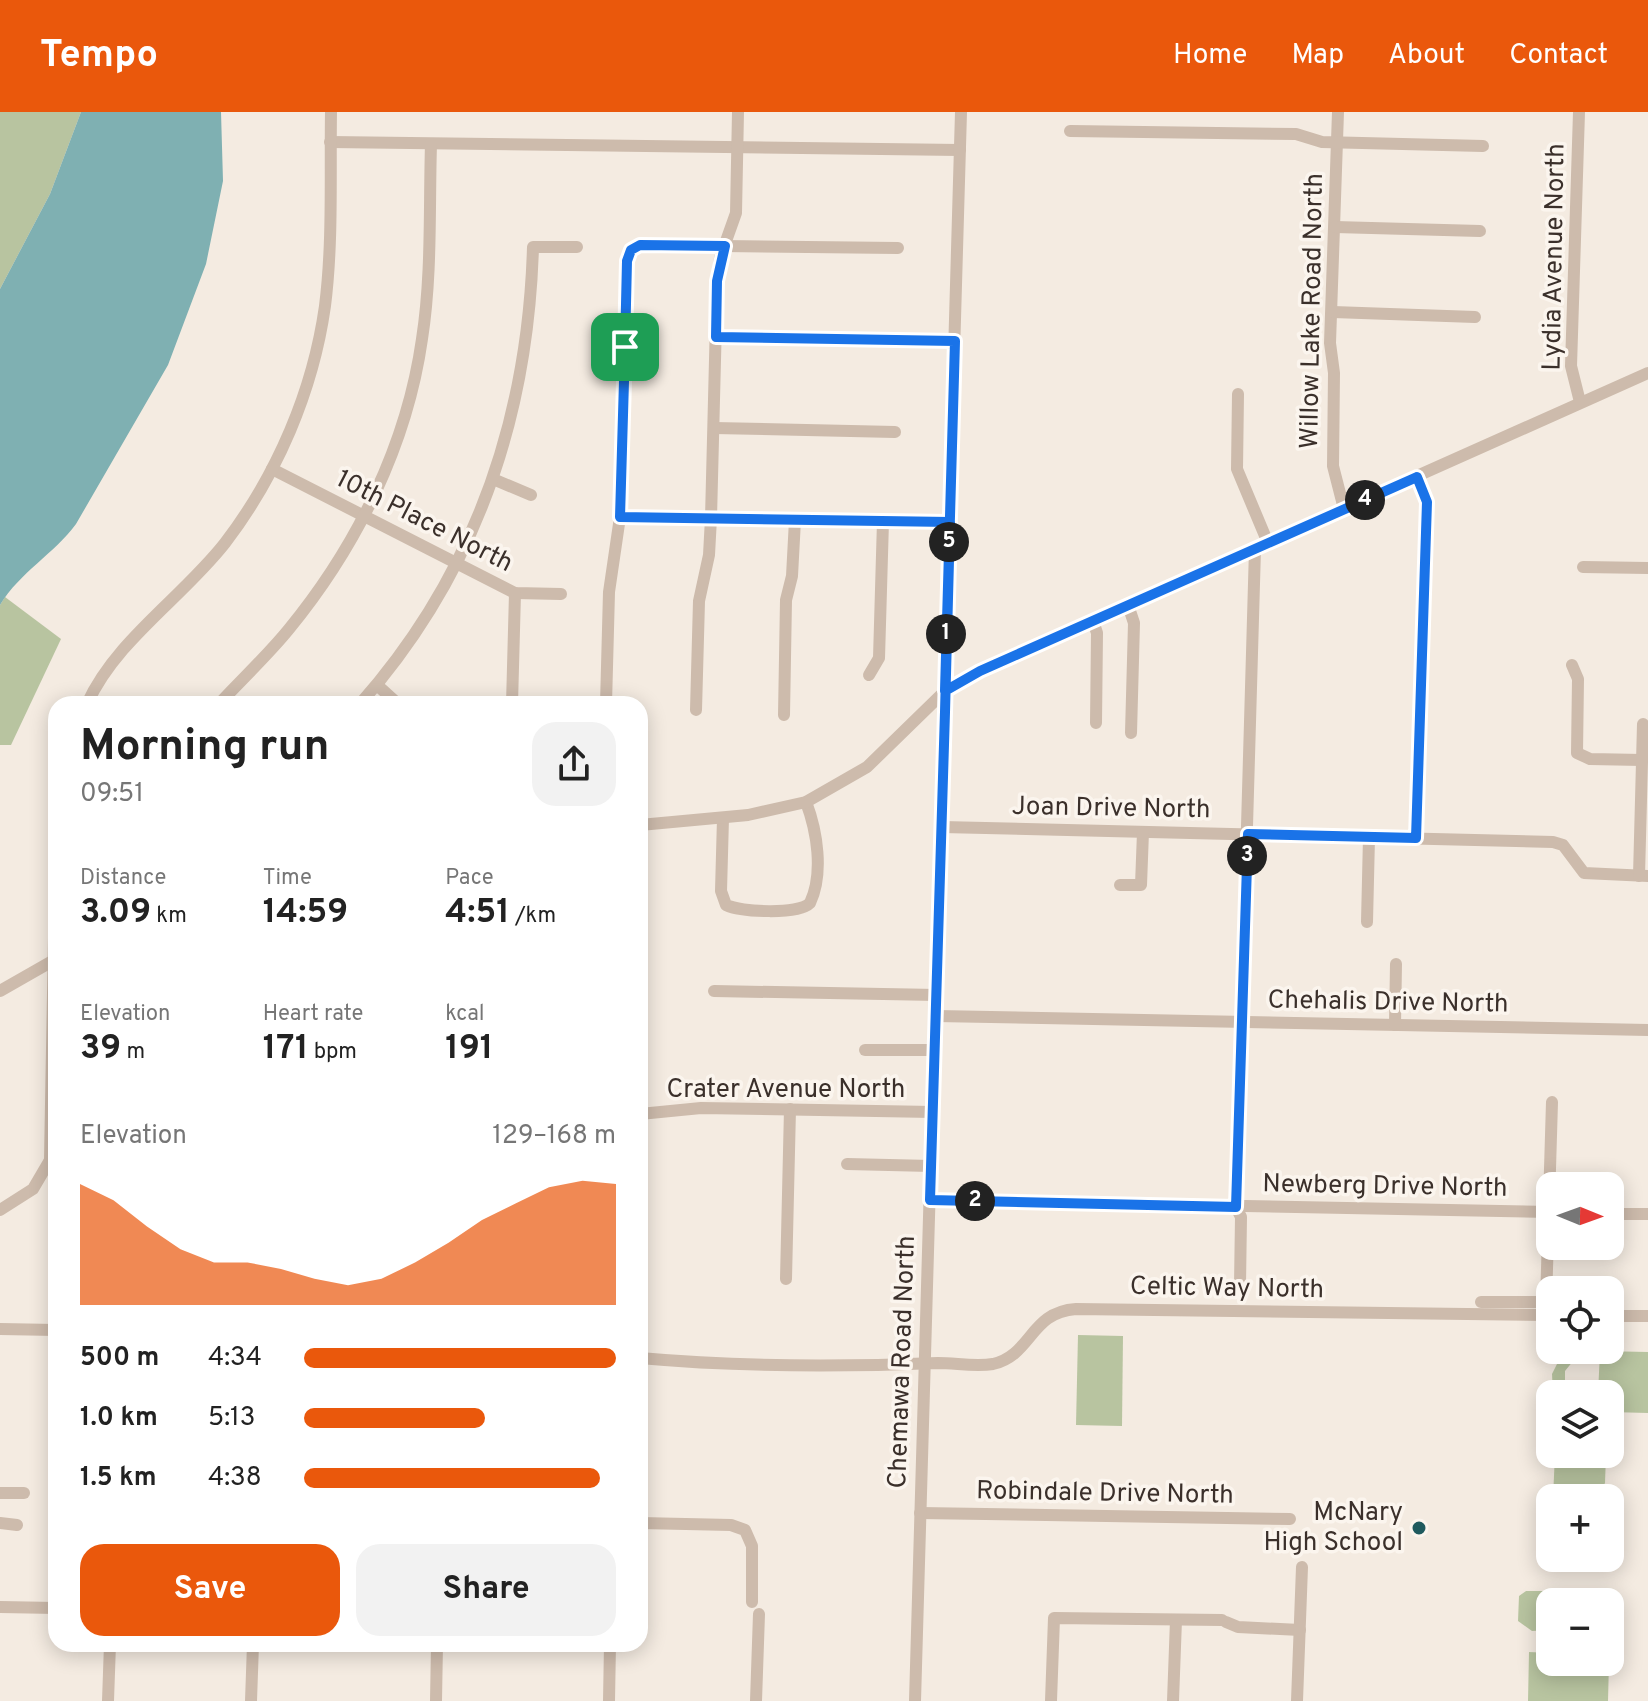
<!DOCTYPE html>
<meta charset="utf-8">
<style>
:root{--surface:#fff;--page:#f2f2f2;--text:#222;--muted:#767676;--accent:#ea580c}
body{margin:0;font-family:Overpass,sans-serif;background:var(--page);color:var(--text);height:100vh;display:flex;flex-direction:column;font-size:30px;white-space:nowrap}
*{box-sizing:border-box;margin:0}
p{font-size:26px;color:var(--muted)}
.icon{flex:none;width:44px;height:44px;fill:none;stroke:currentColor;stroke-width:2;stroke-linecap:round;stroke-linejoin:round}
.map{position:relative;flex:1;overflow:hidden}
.side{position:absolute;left:48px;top:584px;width:600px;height:956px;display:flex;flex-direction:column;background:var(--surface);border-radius:24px;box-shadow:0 4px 20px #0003}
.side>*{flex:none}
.needle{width:52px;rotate:91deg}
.controls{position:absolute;left:1536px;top:1060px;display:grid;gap:16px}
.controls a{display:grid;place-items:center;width:88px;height:88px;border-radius:16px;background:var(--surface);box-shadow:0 4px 20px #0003;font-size:40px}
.pin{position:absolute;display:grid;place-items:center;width:68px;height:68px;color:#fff;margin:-34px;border-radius:16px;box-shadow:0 4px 12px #0006}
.km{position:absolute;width:40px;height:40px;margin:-20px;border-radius:50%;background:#222;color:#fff;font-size:22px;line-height:40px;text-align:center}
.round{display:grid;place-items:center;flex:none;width:84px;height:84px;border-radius:24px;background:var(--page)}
.overview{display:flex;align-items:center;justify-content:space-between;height:136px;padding:0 32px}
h1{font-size:44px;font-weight:700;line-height:60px}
.metrics{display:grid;grid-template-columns:repeat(3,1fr);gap:12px;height:136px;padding:8px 32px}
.metrics div{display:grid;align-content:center}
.metrics b{font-size:34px;font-weight:700}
.metrics small{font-size:22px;font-weight:400}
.metrics p{font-size:22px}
.chart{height:224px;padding:16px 32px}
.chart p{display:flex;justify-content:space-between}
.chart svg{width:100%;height:144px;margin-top:8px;fill:var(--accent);opacity:.7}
.primary-button{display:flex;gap:16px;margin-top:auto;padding:16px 32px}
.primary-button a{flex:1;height:92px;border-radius:24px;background:var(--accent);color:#fff;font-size:32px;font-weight:700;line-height:92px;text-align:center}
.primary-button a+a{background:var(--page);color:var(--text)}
ul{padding:0 32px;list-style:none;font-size:26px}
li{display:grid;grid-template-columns:128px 96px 1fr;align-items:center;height:60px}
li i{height:20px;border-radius:10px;background:var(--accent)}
header{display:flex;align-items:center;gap:48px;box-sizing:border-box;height:112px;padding:0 40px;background:var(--accent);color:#fff}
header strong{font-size:38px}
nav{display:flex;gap:44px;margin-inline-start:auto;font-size:28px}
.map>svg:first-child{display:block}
</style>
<header>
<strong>Tempo</strong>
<nav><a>Home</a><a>Map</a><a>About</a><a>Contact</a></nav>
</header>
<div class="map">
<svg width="1648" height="1589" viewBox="0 0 1648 1589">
<rect width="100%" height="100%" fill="#f4ebe1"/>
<g fill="#b8c4a0">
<polygon points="0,0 81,0 50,82 0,177"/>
<polygon points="5,485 61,527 11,633 0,633 0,493"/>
<polygon points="1078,1223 1123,1224 1122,1314 1076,1313"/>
<polygon points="1564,1238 1582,1238 1565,1259 1565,1282 1553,1282 1552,1262"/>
<polygon points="1600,1239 1648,1240 1648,1301 1610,1300 1610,1282 1598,1282"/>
<polygon points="1555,1342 1606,1342 1605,1371 1597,1385 1553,1386"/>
<polygon points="1526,1479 1551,1479 1559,1490 1550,1490 1550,1518 1532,1519 1518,1509 1519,1484"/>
<polygon points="1529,1540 1550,1541 1550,1550 1609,1550 1608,1589 1528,1589"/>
</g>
<path fill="#7fb0b2" d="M81 0H221L223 69 206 152 168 253 76 412C54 442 20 460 0 493V177L50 82Z"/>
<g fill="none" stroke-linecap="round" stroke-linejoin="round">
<g stroke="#cdbbac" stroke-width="12">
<polyline points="1338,0 1330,231 1334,261 1333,354 1344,397"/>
<polyline points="1579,0 1571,254 1580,290"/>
<polyline points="1070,19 1296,22 1322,30 1483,34"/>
<polyline points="330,30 960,38"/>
<polyline points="1335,115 1480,119"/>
<polyline points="1333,200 1475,205"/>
<polyline points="716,225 955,229"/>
<polyline points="1238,282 1237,357 1268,431"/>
<polyline points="714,316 895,320"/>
<polyline points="272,357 515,481 561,482"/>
<polyline points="493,367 531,383"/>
<polyline points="620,405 950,410"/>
<polyline points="1583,455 1648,456"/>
<polyline points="1128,493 1134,511 1131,621"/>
<polyline points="1093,509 1097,521 1096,611"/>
<polyline points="1572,553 1578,567 1577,641 1590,647 1642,648"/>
<polyline points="869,563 879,546 883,409"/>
<polyline points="377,573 398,592"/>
<path d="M87 592C116 528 182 486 225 431 277 363 313 279 325 194 333 131 330 63 331 0"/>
<path d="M219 592C242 567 268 543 289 517 357 434 407 333 422 227 432 163 429 97 431 32"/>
<path d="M360 592C475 462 528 307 533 135H577"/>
<polyline points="512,592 515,481"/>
<polyline points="606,592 609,480 620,405 627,149 631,138 640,133 898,136"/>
<polyline points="696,598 699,489 709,443 711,406 717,169 720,146 736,101 738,0"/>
<polyline points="784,603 786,488 792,464 795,408"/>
<path d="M723 706 721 779 726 793C741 800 798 803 810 791 824 761 817 719 806 690"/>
<polyline points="640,713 748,703 806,690 867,655 945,579 980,559 1648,261"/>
<polyline points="942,715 1553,730 1563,733 1584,761 1648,764"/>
<polyline points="1416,726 1427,390 1417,365"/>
<polyline points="1639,764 1643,612"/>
<polyline points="1120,773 1141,773 1143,720"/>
<polyline points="1367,810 1369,725"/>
<polyline points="0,879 56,847"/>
<polyline points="714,879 937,883"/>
<polyline points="936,904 1648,918"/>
<polyline points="1395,913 1396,852"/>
<polyline points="865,938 935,938"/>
<polyline points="640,1002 701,996 933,1000"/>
<polyline points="847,1052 931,1054"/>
<polyline points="930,1088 1550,1100"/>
<polyline points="0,1098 33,1077 50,1048 56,714"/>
<polyline points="1610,1102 1648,1102"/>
<polyline points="786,1167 790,997"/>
<polyline points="1240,1173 1241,1105 1236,1095 1255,437"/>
<polyline points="1481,1190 1546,1190 1552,990"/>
<polyline points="1610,1204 1648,1204"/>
<polyline points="0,1217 56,1218"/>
<path d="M640 1246C739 1255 840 1255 938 1251 956 1251 975 1255 993 1252 1032 1243 1030 1200 1076 1197L1550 1203"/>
<polyline points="0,1381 24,1381"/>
<polyline points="920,1401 1290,1407"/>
<polyline points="0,1411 17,1413"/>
<polyline points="640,1411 731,1413 745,1418 752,1434 752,1490"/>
<polyline points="0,1495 56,1496"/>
<polyline points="1226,1510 1238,1515 1300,1518"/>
<polyline points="108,1589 110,1532"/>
<polyline points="251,1589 253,1532"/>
<polyline points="436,1589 437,1532"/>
<polyline points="609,1589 610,1532"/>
<polyline points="756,1589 759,1502"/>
<polyline points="915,1589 961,0"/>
<polyline points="1051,1589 1054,1506 1222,1508"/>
<polyline points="1173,1589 1176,1508"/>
<polyline points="1297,1589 1302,1455"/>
</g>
</g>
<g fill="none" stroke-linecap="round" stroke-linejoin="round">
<g stroke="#fff" stroke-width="16">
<polyline id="route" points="625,235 620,405 950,410 945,600 930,1088 1236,1095 1248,722 1416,726 1427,390 1417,365 980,559 945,579 955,229 716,225 717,169 725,134 640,133 631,138 627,149 625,235"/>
</g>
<use href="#route" stroke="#1a73e8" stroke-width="10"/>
</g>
<circle fill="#1f5a5e" stroke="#fbf5ee" stroke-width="3" cx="1419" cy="1416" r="8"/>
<g text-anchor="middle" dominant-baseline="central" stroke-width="7" stroke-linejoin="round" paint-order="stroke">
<g font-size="26" fill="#3b302b" stroke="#fbf5ee">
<text transform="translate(1555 145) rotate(-89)">Lydia Avenue North</text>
<text transform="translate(1313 199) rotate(-89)">Willow Lake Road North</text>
<text transform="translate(424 410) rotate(27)">10th Place North</text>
<text transform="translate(1111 697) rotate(1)">Joan Drive North</text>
<text transform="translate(1388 891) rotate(1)">Chehalis Drive North</text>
<text x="786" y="978">Crater Avenue North</text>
<text transform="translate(1385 1075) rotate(1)">Newberg Drive North</text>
<text transform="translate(1227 1177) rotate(1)">Celtic Way North</text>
<text transform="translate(903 1250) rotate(-88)">Chemawa Road North</text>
<text transform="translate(1105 1382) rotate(1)">Robindale Drive North</text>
</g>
<g font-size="26" fill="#3b302b" stroke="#fbf5ee" text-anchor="end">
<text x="1403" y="1401">McNary<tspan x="1403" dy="30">High School</tspan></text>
</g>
</g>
</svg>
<div class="controls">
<a><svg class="needle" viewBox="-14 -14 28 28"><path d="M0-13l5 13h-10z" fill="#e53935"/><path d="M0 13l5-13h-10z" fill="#767676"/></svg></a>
<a><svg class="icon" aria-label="locate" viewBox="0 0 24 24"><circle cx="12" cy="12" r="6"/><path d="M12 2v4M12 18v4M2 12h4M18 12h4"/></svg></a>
<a><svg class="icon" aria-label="layers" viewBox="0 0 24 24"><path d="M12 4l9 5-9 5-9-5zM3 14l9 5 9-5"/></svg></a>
<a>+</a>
<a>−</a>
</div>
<div class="pin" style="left:625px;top:235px;background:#1e9e55"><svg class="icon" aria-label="arrive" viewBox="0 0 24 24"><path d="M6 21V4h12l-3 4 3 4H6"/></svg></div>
<b class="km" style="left:946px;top:522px">1</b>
<b class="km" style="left:975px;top:1089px">2</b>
<b class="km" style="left:1247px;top:744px">3</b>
<b class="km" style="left:1365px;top:388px">4</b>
<b class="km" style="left:949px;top:430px">5</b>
<section class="side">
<div class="overview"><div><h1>Morning run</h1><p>09:51</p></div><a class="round"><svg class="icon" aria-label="share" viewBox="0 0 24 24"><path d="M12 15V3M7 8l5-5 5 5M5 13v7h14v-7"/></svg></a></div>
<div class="metrics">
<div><p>Distance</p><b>3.09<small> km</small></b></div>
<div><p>Time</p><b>14:59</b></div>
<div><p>Pace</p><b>4:51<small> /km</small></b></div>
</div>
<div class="metrics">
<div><p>Elevation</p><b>39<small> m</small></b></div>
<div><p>Heart rate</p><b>171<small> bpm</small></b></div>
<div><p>kcal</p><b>191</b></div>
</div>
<div class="chart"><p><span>Elevation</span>129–168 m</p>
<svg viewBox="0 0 160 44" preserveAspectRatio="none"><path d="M0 44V7L10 12L20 20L30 27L40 31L50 31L60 33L70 36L80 38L90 36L100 31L110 25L120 18L130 13L140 8L150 6L160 7V44z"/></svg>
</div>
<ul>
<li><b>500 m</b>4:34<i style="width:100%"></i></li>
<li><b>1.0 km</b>5:13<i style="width:58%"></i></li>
<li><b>1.5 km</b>4:38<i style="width:95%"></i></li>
</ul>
<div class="primary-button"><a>Save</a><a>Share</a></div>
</section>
</div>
